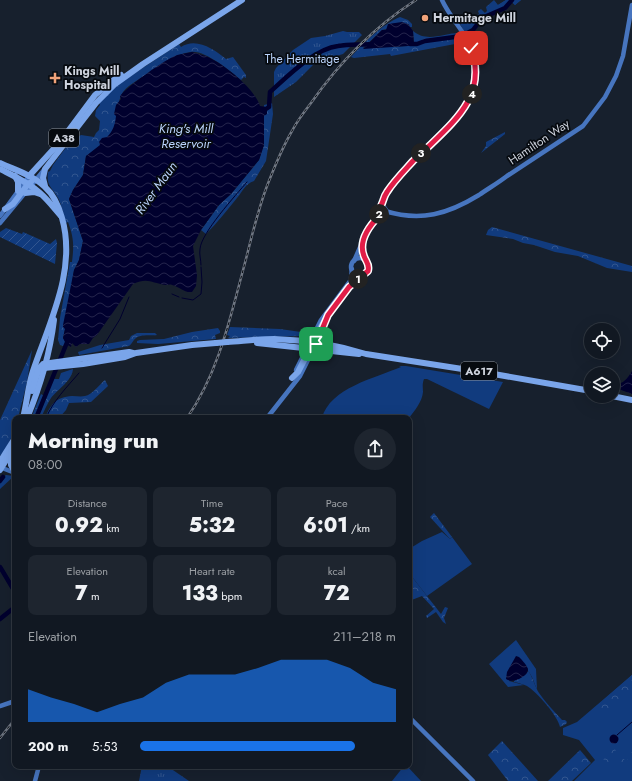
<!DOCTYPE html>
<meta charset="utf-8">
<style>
:root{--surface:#111822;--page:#1e252f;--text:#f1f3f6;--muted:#9ca0a5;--line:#303740;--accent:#1a73e8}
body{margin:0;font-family:Jost,sans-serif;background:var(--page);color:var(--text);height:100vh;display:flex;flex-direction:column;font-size:15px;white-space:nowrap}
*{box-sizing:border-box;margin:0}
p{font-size:13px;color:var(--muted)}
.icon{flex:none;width:22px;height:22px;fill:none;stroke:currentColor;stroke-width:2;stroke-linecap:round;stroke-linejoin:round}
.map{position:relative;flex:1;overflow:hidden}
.details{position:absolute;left:12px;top:415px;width:400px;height:354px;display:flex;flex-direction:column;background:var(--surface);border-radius:8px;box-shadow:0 4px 16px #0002,0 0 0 1px var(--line)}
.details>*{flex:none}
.fabs{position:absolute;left:584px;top:323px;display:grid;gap:8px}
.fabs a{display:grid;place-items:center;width:36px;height:36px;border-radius:50%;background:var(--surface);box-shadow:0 4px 16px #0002,0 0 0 1px var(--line);font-size:20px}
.pin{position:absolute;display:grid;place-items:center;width:34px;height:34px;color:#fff;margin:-17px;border-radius:8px;box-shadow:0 2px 6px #0006}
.km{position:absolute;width:20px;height:20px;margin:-10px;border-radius:50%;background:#222;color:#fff;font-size:11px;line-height:20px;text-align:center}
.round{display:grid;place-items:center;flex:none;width:42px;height:42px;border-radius:21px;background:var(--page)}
.head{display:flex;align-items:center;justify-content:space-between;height:68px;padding:0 16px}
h1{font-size:22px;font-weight:800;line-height:30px}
.metrics{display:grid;grid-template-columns:repeat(3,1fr);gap:6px;height:68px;padding:4px 16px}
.metrics div{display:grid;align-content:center;border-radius:8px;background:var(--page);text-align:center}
.metrics b{font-size:20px;font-weight:800}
.metrics small{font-size:11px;font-weight:400}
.metrics p{font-size:11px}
.chart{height:112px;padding:8px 16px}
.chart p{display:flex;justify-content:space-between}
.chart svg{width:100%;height:72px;margin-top:4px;fill:var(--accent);opacity:.7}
ul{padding:0 16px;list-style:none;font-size:13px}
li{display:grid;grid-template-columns:64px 48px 1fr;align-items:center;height:30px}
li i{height:10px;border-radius:5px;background:var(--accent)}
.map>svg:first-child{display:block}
</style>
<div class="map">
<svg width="632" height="781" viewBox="0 0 632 781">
<defs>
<pattern id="forest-crowns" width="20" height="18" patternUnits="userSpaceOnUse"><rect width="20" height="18" fill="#113b7e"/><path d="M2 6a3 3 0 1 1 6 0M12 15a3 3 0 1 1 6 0" fill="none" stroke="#325690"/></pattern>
<pattern id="park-tufts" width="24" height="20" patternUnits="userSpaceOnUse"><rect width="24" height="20" fill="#113b7e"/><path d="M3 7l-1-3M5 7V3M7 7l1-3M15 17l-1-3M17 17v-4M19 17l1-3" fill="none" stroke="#325690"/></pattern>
<pattern id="garden-furrows" width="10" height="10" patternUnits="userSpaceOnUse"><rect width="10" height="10" fill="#113b7e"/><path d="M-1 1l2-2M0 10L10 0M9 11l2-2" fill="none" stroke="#325690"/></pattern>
<pattern id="water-waves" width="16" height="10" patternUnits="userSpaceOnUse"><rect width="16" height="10" fill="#00002e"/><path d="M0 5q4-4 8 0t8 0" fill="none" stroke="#24244c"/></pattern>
</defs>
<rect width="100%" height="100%" fill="#17202d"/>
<g fill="#113b7e">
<path d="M399 366H406L503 382 489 409 427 379H424C422 384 423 387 423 392 422 402 415 410 409 418H322C330 388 375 378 401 367Z"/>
<polygon points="442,532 450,539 452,537 472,564 427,596 409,573 409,549 422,541"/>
<path d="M516 640 536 669 537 689C534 683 532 675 528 671V668L509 681 524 685 508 687 489 664Z"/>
<polygon points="632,675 632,781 574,781 595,760 579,740 563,735 563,728 577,722"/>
<polygon points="404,766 407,766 421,781 392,781"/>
</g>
<g fill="url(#forest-crowns)">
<polygon points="494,0 498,5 506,0 521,0 515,5 512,2 500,12 482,20 476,29 467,36 460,24 474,16 475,17 479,14 478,11 481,9 485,13 487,11 486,7"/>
<path d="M400 17 408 20 412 24V27H410L408 24 382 30 363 48 408 46 414 44 413 31C427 43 444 33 459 33L461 35 458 37H454L456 42 455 44 391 56 390 54 354 58 351 57C363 44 382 24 400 17Z"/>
<path d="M179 44 181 47C196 37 214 49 226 59L233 57 246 75V78L244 77 241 80C230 71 205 50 191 52 175 54 163 64 150 72 142 78 129 84 123 92 117 101 118 115 115 125 111 138 97 149 86 156L83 175 73 190 69 199 83 241 79 260 74 270 65 329 63 338 66 342 63 346 60 345 58 340 60 318 70 262H72C74 246 74 238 68 222L66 223C63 215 62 205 58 198 52 187 46 186 48 172L50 171 53 165 67 146 70 145 72 146 75 143V139L81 135 94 137 96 133 99 130 100 121 95 116 96 110 100 105 99 102 117 85Z"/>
<path d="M272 103 273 114 266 161 254 181C245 184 243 191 237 198 227 210 217 223 206 234L201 230 219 205 231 194 259 160 264 145V105Z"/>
<polygon points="505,132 505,134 481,153 486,146 486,142"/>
<polygon points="492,227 632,266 632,272 607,268 578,256 555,252 534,245 523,243 513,239 486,235 488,230"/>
<polygon points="230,327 280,329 308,333 307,336 228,338 230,336 227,335"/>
<polygon points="218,328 220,331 220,333 215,335 216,339 158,344 137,343 137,341 140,340 164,339 192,332"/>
<path d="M137 333H155L157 335C151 336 141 334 136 338 133 340 132 344 129 346L79 355 78 352 100 345 129 340 131 336Z"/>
<path d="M32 350 27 382 18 418H15C15 431 9 447 0 456V420Z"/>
<path d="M73 369C72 381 58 389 51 398 47 404 44 411 41 418H31L41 394 44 396 50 379H59L61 373Z"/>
<path d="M105 380 108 386 91 402 69 403 66 410 59 418H45C51 404 56 397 72 396 76 396 81 397 85 396 92 395 99 385 105 380Z"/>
<polygon points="6,475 14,476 0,489 0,479"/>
<polygon points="434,513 452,537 450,539 430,517"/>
<polygon points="409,573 441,614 445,607 448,608 444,618 446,624 443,622 436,612 427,618 426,616 434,609 422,596 409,601"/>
<path d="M528 671C532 675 535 687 539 693 546 703 554 711 562 720H565L567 722 566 724 560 727C558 716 536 691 527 686 523 684 519 683 514 682V681L526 674Z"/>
<polygon points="632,675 632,694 628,699 616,705 605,713 600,713 595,710 591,711"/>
<polygon points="502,741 538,781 508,781 488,755"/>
<path d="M612 745H615L614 747 619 757 616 761 617 762 620 757 625 760 622 765H617L611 768C604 766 603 761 604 755H602L601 750 610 748Z"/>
<polygon points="580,750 591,763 572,781 548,781"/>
<polygon points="626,751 632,751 632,765 630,763 631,760 628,760 625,757"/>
</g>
<g fill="url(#park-tufts)">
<polygon points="506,0 521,0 515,5 512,2 500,12 482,20 476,29 467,36 463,30 477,18"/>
<polygon points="343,31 347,32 359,32 362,35 343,54 323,60 313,65 296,82 274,97 274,72 276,68 293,50 311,38 325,36"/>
<polygon points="142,766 167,766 189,781 139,781"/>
</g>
<polygon fill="url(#garden-furrows)" points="6,228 22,234 23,232 50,244 56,239 57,243 55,264 0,237 0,232"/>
<g fill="url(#water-waves)">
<polygon points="402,22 408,24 413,31 414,45 408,46 363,49 382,30 386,30 388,24"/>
<path d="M192 52C198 54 205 55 210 58 226 66 255 89 260 106L267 107V114L264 116V145L259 160 231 194 219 205 201 230 193 246 197 275 196 286 192 292C184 293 180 287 172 285 170 284 168 285 166 285 151 283 148 277 133 284L97 335 93 338 89 344H80L76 347 72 343 71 347 66 344 63 338 65 329 63 327V325L74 270 79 260 83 241 69 199 73 190 83 175 86 156 100 145 99 142 102 138 107 137C113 131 115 125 116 116L114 114 116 105 121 99 120 96C128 86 164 60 177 55 182 54 187 53 192 52Z"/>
<path d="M632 371V394L613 387V384C623 385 627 379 632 371Z"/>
<path d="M516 656 519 657C522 660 528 666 528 670 527 677 512 684 506 679L507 672Z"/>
<circle cx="614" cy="739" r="4.5"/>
</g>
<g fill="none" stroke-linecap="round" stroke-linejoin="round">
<g stroke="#00002e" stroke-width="1">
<path d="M201 265C201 260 199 254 200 249 201 233 236 195 247 182"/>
<polyline points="172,294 179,297"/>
<polyline points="182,298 193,300 201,294 202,282 201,267"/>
<polyline points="102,348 120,319 129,297"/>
<polyline points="590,378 591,378"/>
<path d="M46 418C53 401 67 387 79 373"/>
<polyline points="617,735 632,722"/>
</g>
<g stroke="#00002e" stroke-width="4.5">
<polyline points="410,44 417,44 425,41 462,36 473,30 482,18 505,8 512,0"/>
<path d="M263 111 269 107 270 92C288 76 314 49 338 46 349 44 361 45 372 44"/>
<polyline points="36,418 68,340"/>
<polyline points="0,481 3,477"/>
<polyline points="0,567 15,592"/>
<polyline points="0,619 15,607"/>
</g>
<g stroke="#4775bf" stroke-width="4.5">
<circle cx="382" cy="211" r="4"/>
<path d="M382 208C385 192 392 186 402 174 406 169 411 163 416 158 443 132 485 101 475 58 470 37 451 20 442 0"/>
<path d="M385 211C421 222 448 214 479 195 489 188 498 183 507 176L583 126 605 97 616 76 623 56 632 5"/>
<polyline points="0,216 29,176"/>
<polyline points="0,223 44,170"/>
<polyline points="362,244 362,250 366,260"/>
<circle cx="360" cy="267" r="9"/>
<polyline points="354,261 368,229 380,215"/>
<polyline points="327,318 349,287 363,276"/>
<polyline points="315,345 322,330"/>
<polyline points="296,370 321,320 350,281 351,278 352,269"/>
<polyline points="267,418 300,376 312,352"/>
<polyline points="0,467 15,473"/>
<polyline points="0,706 15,701"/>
<polyline points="409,717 473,781"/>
<polyline points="35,781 39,766"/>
</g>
<g stroke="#7aa5ea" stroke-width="6">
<path d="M0 163C15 170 33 175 45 187 54 195 59 207 62 218 77 270 49 323 33 371 28 386 27 402 23 418"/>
<path d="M0 169C14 176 28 182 40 193 48 200 54 208 61 216"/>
<polyline points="15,176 18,182 18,191"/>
<polyline points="29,176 60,142 95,95 111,82 121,75"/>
<polyline points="45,186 43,178 45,169 96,103 115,84 143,64 242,0"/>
<polyline points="25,193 34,192 40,194"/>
<polyline points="5,209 13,204 28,184 31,182"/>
<path d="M227 342C243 341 259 339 274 339 305 340 337 345 366 354L488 373 591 391"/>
<polyline points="257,343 359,354"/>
<polyline points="310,345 328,315"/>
<polyline points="44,368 83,364 125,357 136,353 192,345 216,343"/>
<polyline points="292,378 298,372 311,347"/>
<polyline points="32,391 39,368 43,364 129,352 133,353"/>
<polyline points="612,396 632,400"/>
<path d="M27 418C40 387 50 353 54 320"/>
<polyline points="11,456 11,465 15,472"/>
<polyline points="0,462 15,438"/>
<polyline points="0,470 15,446"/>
</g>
<g stroke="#707783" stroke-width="2.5">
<g id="rail">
<path d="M187 418C217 375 229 323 242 274 250 245 256 215 267 186 274 168 282 148 292 131 297 121 304 112 311 103 339 63 374 27 416 0"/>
<polyline points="0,738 15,719"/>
</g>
</g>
<use href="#rail" stroke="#060a0f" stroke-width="1" stroke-dasharray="3" stroke-linecap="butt"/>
<polyline stroke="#7aa5ea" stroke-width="6" points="216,343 227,342"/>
</g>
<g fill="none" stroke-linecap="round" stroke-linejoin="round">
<g stroke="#fff" stroke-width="8">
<path id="route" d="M316 344 328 315 349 287 368 271C370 264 366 262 364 256 358 241 369 226 380 215L378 210C384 204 382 199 387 192 394 181 404 171 413 161 417 157 422 153 426 149 457 119 487 94 471 48"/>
</g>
<use href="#route" stroke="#e11d48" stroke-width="5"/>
</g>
<g fill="#f0a279" stroke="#060a0f" stroke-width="1.5">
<circle cx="425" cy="18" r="4"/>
<path d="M53 72h4v4h4v4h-4v4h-4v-4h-4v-4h4z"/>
</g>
<g text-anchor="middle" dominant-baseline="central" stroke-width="3.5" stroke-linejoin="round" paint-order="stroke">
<g fill="#060a0f" stroke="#92979f" stroke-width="1">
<rect x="49" y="129" width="30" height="18" rx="3"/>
<rect x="461" y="362" width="36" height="18" rx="3"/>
</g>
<g font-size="11" font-weight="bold" fill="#ced3dd">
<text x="64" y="138">A38</text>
<text x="479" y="371">A617</text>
</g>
<g font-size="12" font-weight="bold" fill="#ced3dd" stroke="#060a0f" text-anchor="start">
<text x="433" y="18">Hermitage Mill</text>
<text x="64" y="71">Kings Mill<tspan x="64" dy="14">Hospital</tspan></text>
</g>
<g font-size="12" fill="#b9d2fa" stroke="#060a0f">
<text x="302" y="59">The Hermitage</text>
</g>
<g font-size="12" fill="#ced3dd" stroke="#060a0f">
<text transform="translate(539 142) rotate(-34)">Hamilton Way</text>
</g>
<g font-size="13" font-style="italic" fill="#b9d2fa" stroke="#060a0f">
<text x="186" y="128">King's Mill<tspan x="186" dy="15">Reservoir</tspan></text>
<text transform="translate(156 188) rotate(-54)">River Maun</text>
</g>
</g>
</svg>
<div class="fabs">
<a><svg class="icon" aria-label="locate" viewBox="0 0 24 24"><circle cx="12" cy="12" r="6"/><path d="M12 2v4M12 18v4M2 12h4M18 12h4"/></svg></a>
<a><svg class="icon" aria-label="layers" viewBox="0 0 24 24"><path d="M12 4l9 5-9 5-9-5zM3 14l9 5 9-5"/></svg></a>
</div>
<div class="pin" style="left:316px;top:344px;background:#1e9e55"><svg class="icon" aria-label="arrive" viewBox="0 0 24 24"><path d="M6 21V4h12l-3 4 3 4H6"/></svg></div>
<div class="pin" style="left:471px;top:48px;background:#d93025"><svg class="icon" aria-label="check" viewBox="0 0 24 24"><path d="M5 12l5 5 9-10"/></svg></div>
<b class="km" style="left:358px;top:279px">1</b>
<b class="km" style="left:379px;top:214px">2</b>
<b class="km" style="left:421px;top:153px">3</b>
<b class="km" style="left:472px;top:94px">4</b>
<section class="details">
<div class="head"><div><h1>Morning run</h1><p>08:00</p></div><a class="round"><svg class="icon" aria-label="share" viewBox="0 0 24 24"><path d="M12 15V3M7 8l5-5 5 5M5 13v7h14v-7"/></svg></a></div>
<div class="metrics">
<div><p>Distance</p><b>0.92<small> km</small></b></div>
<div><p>Time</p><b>5:32</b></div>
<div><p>Pace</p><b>6:01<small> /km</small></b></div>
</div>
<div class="metrics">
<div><p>Elevation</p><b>7<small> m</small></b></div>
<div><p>Heart rate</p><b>133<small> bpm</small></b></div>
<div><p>kcal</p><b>72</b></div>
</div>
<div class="chart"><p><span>Elevation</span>211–218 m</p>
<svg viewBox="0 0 160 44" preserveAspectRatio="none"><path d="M0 44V24L10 29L20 33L30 38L40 33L50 29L60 20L70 15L80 15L90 15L100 11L110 6L120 6L130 6L140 11L150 20L160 24V44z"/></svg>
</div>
<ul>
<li><b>200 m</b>5:53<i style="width:84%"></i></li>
</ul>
</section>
</div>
